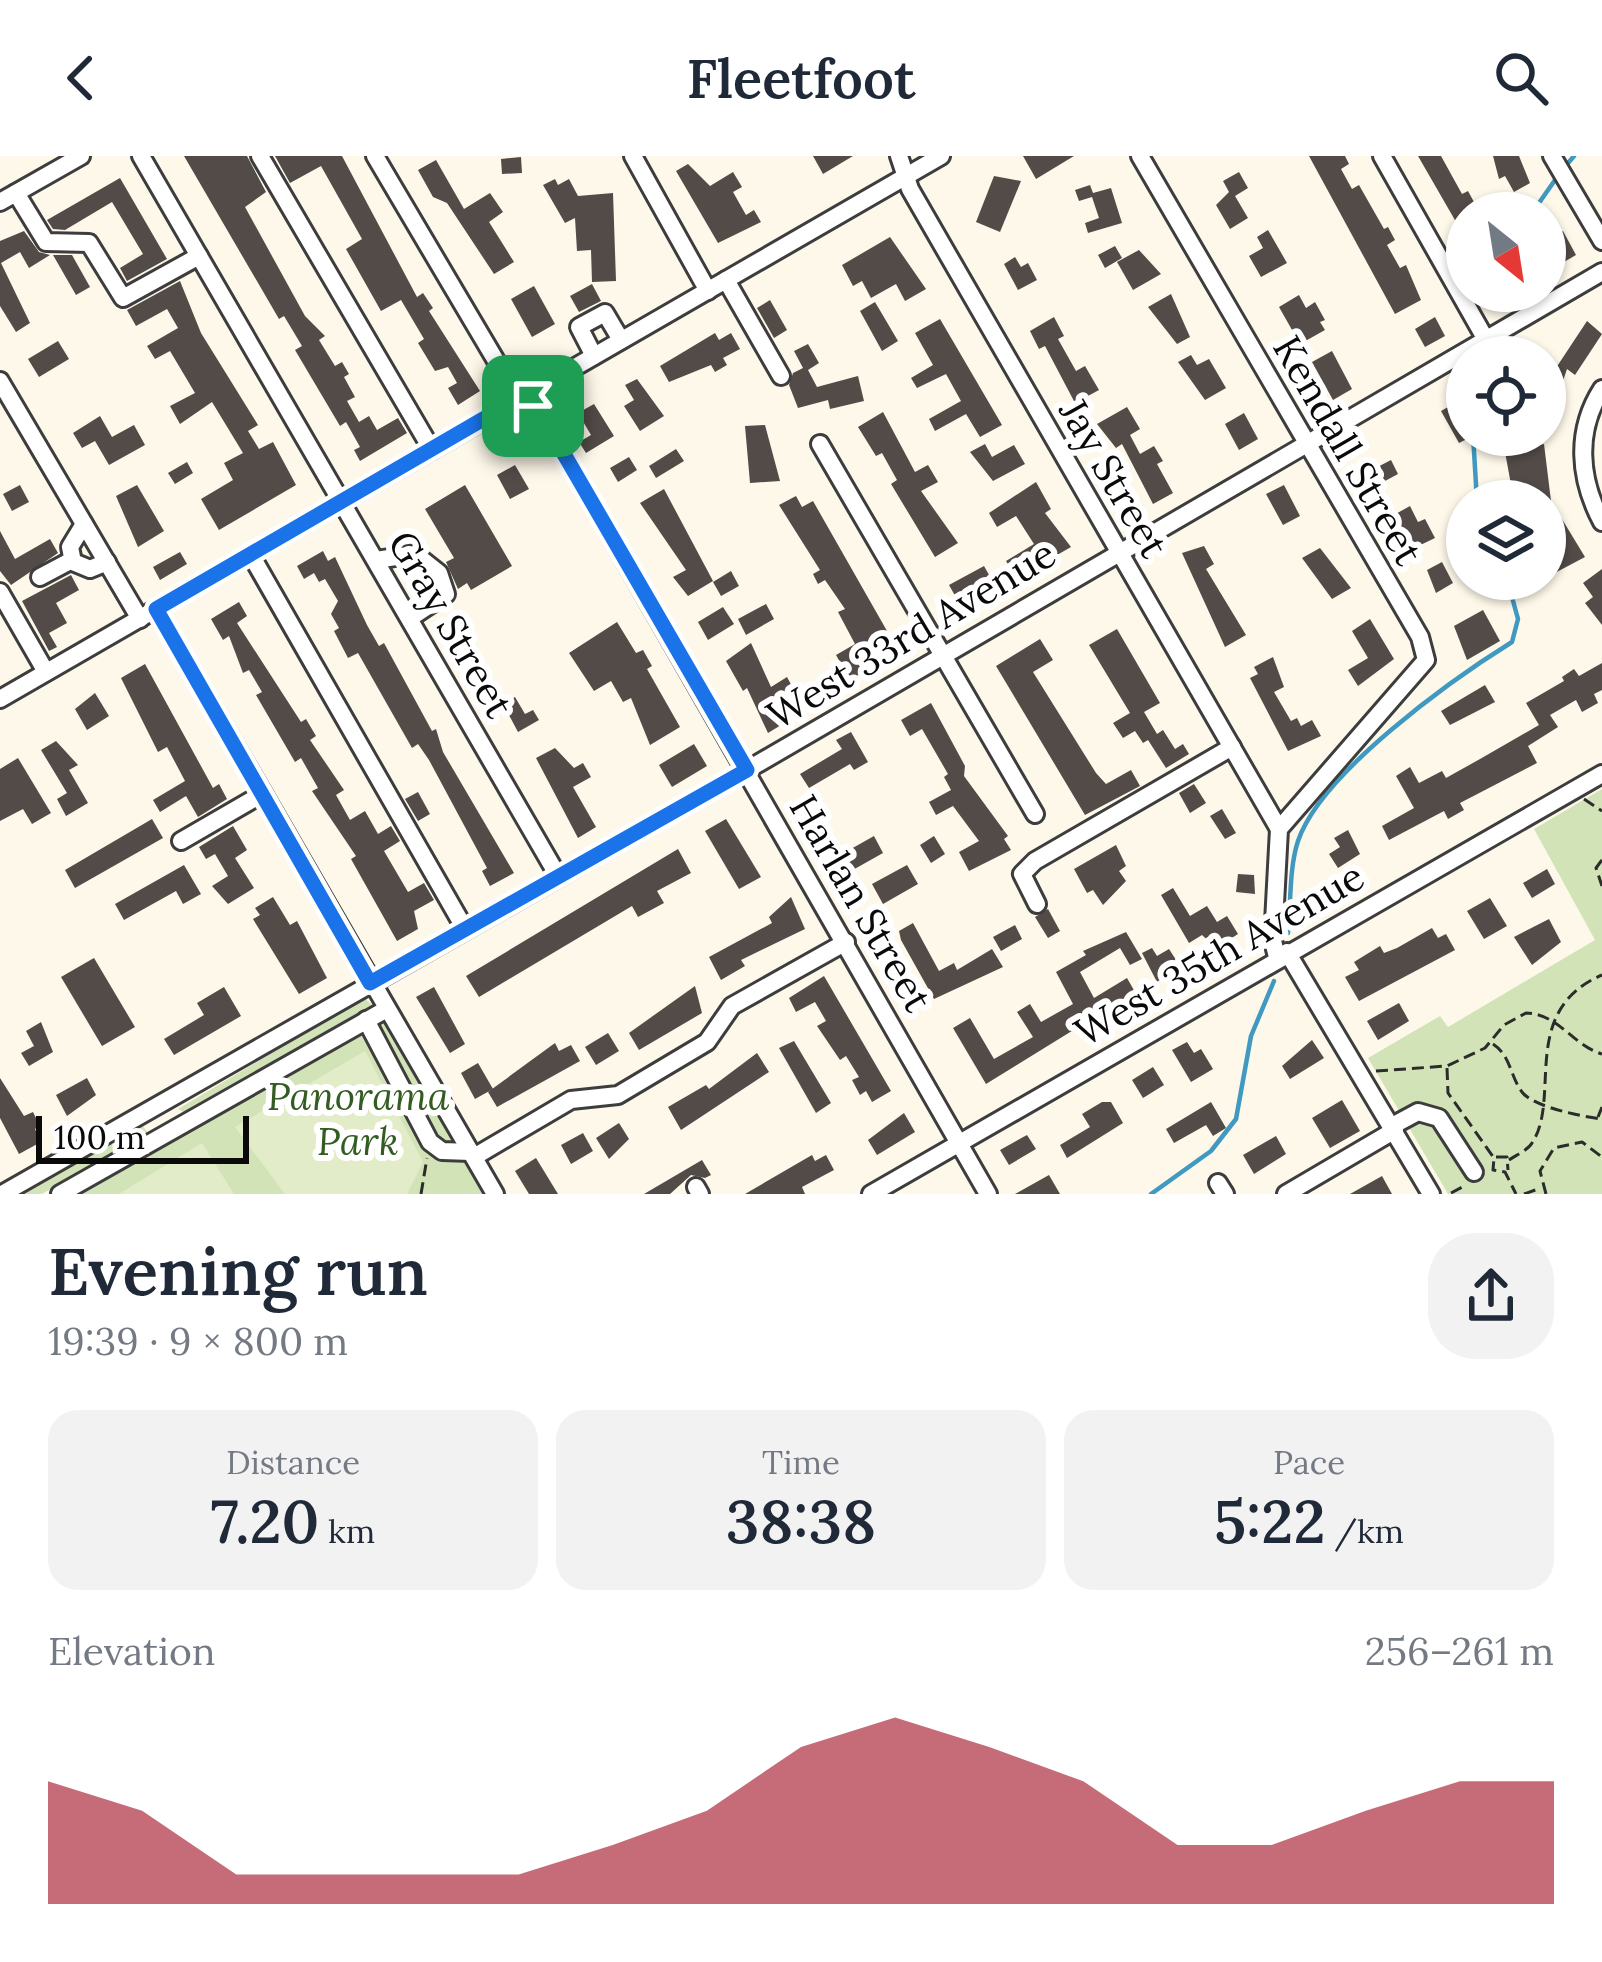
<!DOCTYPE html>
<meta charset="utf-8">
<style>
:root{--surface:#fff;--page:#f2f2f3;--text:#1f2937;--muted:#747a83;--accent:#ae2f40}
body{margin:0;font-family:Lora,serif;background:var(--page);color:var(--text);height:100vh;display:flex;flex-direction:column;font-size:45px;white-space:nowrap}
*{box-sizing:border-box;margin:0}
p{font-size:39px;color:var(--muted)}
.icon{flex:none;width:66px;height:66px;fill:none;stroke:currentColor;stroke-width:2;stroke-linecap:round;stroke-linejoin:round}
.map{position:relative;height:1038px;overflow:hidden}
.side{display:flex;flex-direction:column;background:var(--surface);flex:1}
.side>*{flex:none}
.needle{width:78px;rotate:150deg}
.controls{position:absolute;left:1446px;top:36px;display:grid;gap:24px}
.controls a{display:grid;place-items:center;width:120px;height:120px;border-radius:50%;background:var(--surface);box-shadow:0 3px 9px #0004;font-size:60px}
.scale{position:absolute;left:36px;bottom:30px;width:213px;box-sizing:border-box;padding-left:12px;border:6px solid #0a0a0a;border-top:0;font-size:33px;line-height:42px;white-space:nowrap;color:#0a0a0a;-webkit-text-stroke:9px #fff;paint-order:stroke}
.pin{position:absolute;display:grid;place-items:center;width:102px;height:102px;color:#fff;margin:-51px;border-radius:24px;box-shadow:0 6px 18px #0006}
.round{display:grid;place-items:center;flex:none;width:126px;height:126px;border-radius:48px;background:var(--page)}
.overview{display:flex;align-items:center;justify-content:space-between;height:204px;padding:0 48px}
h1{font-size:66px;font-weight:600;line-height:90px}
.stats{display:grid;grid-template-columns:repeat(3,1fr);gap:18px;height:204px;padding:12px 48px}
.stats div{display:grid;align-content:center;border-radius:30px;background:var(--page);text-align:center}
.stats b{font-size:60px;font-weight:600}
.stats small{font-size:33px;font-weight:400}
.stats p{font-size:33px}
.chart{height:336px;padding:24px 48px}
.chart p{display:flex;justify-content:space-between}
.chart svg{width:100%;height:216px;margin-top:12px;fill:var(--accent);opacity:.7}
header{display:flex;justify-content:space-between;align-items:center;height:156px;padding:0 48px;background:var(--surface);font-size:54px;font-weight:600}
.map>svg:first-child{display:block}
</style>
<header><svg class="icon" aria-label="back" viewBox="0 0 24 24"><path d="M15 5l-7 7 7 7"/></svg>Fleetfoot<svg class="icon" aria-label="search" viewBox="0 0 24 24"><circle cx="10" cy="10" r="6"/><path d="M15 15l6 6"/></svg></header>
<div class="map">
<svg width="1602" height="1038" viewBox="0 0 1602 1038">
<rect width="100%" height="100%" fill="#fdf8e9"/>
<g fill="#d2e4b7">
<polygon points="1602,633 1602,1038 1448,1038 1368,902 1440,860 1448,871 1595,784 1534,673"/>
<polygon points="364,842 374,850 185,957 178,953"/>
<polygon points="383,865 488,1038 78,1038"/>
<polygon points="142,969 148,977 42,1038 19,1038"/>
</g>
<g fill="#e3ecc8">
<polygon points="365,895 423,1006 407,1038 285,1038 235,971"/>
<polygon points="202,987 234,1038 119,1038"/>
</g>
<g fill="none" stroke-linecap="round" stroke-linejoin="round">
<g stroke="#4099c1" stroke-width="4.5">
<polyline points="1569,6 1574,0"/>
<polyline points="1532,57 1555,24"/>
<polyline points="1510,152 1513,135"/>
<polyline points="1473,279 1477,345"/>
<path d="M1288 777C1291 748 1289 712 1298 685 1321 617 1451 524 1512 486L1518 463 1507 423"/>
<polyline points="1151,1038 1211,995 1236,963 1251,880 1274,825"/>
</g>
</g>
<g fill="#524b48">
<polygon points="184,0 247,0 266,36 245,51 305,160 325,180 319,184 335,210 342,206 349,218 344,221 355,241 347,245 359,266 369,260 377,274 398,262 407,277 360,305 354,294 360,291 346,266 340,270 295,194 302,190 284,160 279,163"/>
<polygon points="275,0 342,0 417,141 423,137 433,152 429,155 480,235 458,249 448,232 457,227 448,211 435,215 418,187 424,183 401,144 381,155 346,93 362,83 321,10 290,27"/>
<polygon points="813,0 853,0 823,18"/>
<polygon points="1023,0 1074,0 1036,23"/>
<polygon points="1309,0 1345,0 1349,8 1341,13 1352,33 1359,29 1384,73 1388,71 1395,84 1387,89 1400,112 1406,109 1421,144 1395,158"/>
<polygon points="1418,0 1441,0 1462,38 1468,35 1480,57 1467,57 1467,85"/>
<polygon points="1493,0 1519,0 1530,27 1514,36 1505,20 1499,23"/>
<polygon points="521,1 522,17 502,18 501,3"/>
<polygon points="436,4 464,53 490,37 503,56 489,66 514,106 494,118 447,47 433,41 418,14"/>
<polygon points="688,8 710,30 733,16 742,31 733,36 746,59 754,54 761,66 718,87 676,15"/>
<polygon points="1239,16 1248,32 1235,40 1248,62 1230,73 1216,49 1229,36 1223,25"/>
<polygon points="994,20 1021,25 1000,76 976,66"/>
<polygon points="120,22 167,103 127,125 120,112 143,98 112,46 65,74 53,73 47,64"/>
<polygon points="555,23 558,29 569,23 578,40 613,37 616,125 592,126 591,94 577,95 575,62 565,67 543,29"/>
<polygon points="1090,29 1093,37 1111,32 1122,67 1088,77 1085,67 1099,62 1092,41 1079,45 1075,34"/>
<polygon points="1268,74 1287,107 1261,121 1249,100 1263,92 1257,81"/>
<polygon points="24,75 39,96 50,99 29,112 20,96 1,107 30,167 16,176 0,150 0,85"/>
<polygon points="1563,75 1576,99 1557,110 1545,85"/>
<polygon points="890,81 926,133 905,145 896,128 871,142 862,125 853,130 842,109"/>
<polygon points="1115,90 1122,102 1105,112 1098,99"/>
<polygon points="1139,94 1161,118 1133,134 1117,106"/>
<polygon points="53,99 72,99 90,131 76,139"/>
<polygon points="1015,101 1021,111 1028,107 1037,124 1018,134 1004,108"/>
<polygon points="180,125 201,177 258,269 248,275 259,293 273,286 296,329 219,374 201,343 233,324 224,307 243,297 212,246 180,268 170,250 195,237 170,195 155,203 147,190 178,172 167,153 136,170 127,154"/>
<polygon points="592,128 601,145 579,156 570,140"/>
<polygon points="534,130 555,168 532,181 511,143"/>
<polygon points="1171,138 1190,181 1177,188 1148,151"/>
<polygon points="1299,139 1306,152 1315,146 1325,164 1320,166 1325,174 1300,188 1279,151"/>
<polygon points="770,144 787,174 774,182 757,152"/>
<polygon points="875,146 898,185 882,195 860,155"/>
<polygon points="1054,161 1064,180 1058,183 1076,215 1085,210 1099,234 1075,247 1045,190 1039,193 1030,175"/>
<polygon points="1435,161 1445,180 1425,191 1415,173"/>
<polygon points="940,163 1002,269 980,281 966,258 935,275 929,263 961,245 946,218 917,232 911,222 933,209 915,177"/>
<polygon points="1587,165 1602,178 1575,219 1567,213 1545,278 1545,219 1550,221"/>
<polygon points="715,177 719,184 731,177 740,193 723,202 727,209 715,216 711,209 669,226 660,210"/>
<polygon points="58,185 69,203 39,221 28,203"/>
<polygon points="808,188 819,207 808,214 817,231 858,220 864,245 830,253 828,244 798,252 789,229 793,217 803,212 794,195"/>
<polygon points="1332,195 1352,233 1333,244 1312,206"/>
<polygon points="1191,199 1197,209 1209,203 1226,232 1205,244 1178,206"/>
<polygon points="637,223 664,260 640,275 624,250 634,244 625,229"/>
<polygon points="1467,240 1467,262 1462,265 1471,281 1459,287 1441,255"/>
<polygon points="594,248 614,280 586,297 579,286 591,279 578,257"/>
<polygon points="1127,251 1140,273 1130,279 1140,298 1154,290 1163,305 1157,308 1173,337 1153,348 1122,288 1116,292 1097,268"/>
<polygon points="883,256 915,316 928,309 938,326 921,335 958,387 935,401 891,328 897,324 882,297 876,300 858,271"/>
<polygon points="1244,257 1258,283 1239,294 1225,268"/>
<polygon points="100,260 112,281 134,269 145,289 109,309 95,285 82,292 73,277"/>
<polygon points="765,269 780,325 750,327 745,270"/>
<polygon points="985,288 992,301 1014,289 1025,308 993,325 970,296"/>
<polygon points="1544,288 1551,345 1585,401 1551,419 1545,409 1545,345 1514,345 1505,296"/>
<polygon points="676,293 684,305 656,322 649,310"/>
<polygon points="629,301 637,314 618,326 610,312"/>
<polygon points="1391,304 1398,318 1372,332 1364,318"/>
<polygon points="187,306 193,317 175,328 168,317"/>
<polygon points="515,309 529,333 510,343 497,319"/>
<polygon points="1036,326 1051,353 1045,357 1071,391 1017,422 1006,405 1034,388 1016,360 997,371 989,357"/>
<polygon points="20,329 29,346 12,355 3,338"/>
<polygon points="137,329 164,375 138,391 116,340"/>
<polygon points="465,329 512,410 471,434 467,427 458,433 446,406 454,402 425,353"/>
<polygon points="1284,329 1300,360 1283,369 1266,338"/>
<polygon points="664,333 713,425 688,440 673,421 686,414 640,347"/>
<polygon points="796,340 802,351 813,345 895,489 888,493 892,500 850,524 836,499 855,488 838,456 845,453 825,424 818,428 813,418 820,414 779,349"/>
<polygon points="1410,350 1418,366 1425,363 1435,382 1410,394 1392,360"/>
<polygon points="0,375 15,403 50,383 58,397 11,429 0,415"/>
<polygon points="1204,390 1214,408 1206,413 1246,479 1225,491 1182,397"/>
<polygon points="1320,392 1351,432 1332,443 1302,402"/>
<polygon points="323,395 328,405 335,401 367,469 379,490 384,487 432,575 436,573 443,596 514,717 490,730 482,715 487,712 429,604 418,588 412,592 358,497 348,502 334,475 339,472 331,458 338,445 325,423 319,426 314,417 304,423 297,410"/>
<polygon points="180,396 187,408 160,424 153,411"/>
<polygon points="1442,406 1453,427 1436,437 1427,414"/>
<polygon points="984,410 998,435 963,454 949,429"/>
<polygon points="1602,413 1602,469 1585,447 1593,441 1583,427"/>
<polygon points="731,415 739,430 721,440 713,426"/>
<polygon points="71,419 79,434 56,447 67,467 49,477 57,491 49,495 22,445"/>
<polygon points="239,446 247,460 237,467 301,566 306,563 316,580 310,584 344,634 336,639 350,664 365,655 378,678 391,670 400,685 384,695 408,736 424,727 434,744 414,755 418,773 397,785 351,703 356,700 312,635 318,632 301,602 295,606 256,539 262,536 249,514 243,517 229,480 223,484 211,463"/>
<polygon points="766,448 774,463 746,479 738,463"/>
<polygon points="723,451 734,468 708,484 698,466"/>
<polygon points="1483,454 1500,485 1467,504 1454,470"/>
<polygon points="1370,463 1394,503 1358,530 1348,514 1368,502 1352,475"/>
<polygon points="617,466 636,497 643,494 652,510 647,513 680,571 650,589 631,542 623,546 611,525 594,535 569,497"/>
<polygon points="1117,473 1160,547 1144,556 1157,578 1163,574 1175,593 1183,588 1189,598 1166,612 1148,584 1143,587 1135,575 1123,582 1113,567 1130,557 1089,489"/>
<polygon points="1040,483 1053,504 1033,516 1096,617 1106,628 1131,614 1140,630 1085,659 996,510"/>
<polygon points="751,487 771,531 787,521 794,534 776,550 786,566 768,577 747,532 743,535 726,505"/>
<polygon points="1273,501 1284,531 1274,536 1291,565 1297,562 1301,570 1312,564 1321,580 1288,595 1250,522 1258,518 1254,511"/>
<polygon points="1602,507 1602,534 1594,538 1598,547 1582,556 1576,544 1550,559 1558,571 1528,590 1537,607 1460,647 1464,654 1448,663 1444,655 1389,684 1382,670 1414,652 1396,620 1410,611 1419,627 1442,615 1446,622 1480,603 1539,569 1526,547 1564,525 1562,521 1574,513 1579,520"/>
<polygon points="145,508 213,632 219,628 227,643 198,661 186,640 160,656 153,644 185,625 167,591 158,596 121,522"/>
<polygon points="1485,529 1495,546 1450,569 1441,555"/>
<polygon points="95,537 109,560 87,574 75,553"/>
<polygon points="515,541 525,558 533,554 539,564 518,576 503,548"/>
<polygon points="931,547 965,610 964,620 1008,680 1004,683 1011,694 969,715 959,696 979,685 953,650 936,659 929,646 951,634 944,621 948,618 922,573 910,580 901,564"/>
<polygon points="851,576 868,606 854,614 850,608 809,632 800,618 842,593 836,584"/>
<polygon points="56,585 78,609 69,614 88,647 66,660 57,643 67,637 41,594"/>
<polygon points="694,588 707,610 672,631 659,609"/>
<polygon points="555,592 574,612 583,607 591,621 573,631 596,671 578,682 536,602"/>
<polygon points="18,602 51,657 32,668 23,653 0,665 0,613"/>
<polygon points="1194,628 1206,647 1190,657 1179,637"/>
<polygon points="418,636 430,658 418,665 405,643"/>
<polygon points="1222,653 1236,677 1225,683 1210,660"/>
<polygon points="152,663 163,682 75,732 65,714"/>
<polygon points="726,663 761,721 739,733 705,675"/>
<polygon points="233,670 247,694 235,702 254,732 228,748 212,730 228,720 215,698 206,703 199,691"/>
<polygon points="1348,674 1360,698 1338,712 1329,698 1340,691 1334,682"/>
<polygon points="874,680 883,697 851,715 842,698"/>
<polygon points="934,680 945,698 931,707 920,689"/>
<polygon points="1116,689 1126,710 1119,715 1126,725 1103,749 1093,734 1087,737 1074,713"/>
<polygon points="678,693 691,717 657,735 664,747 638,761 632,750 479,841 466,820"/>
<polygon points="184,709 201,738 183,748 176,735 124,764 115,748"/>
<polygon points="907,709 918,728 883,748 872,728"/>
<polygon points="1547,713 1555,728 1532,742 1523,727"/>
<polygon points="1238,718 1254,719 1255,738 1236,736"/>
<polygon points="1173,732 1190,760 1207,750 1217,766 1227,760 1238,778 1216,792 1202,779 1189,787 1161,739"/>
<polygon points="273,741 290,769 297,765 327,822 299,838 253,763 260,759 255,752"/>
<polygon points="791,741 805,773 741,804 745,810 721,824 709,801 772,767 769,761"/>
<polygon points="1490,742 1507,770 1484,783 1467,755"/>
<polygon points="1048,753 1060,775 1048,782 1035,761"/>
<polygon points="1549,763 1561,786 1532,809 1514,781"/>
<polygon points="913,767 939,815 954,807 957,814 992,793 1003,811 934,843 901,784 899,775"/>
<polygon points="1015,769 1022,783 1001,795 993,781"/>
<polygon points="1432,772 1438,782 1446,778 1455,794 1359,845 1345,821 1359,814 1354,806 1380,790 1384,797 1397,792"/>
<polygon points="1126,776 1142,803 1130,809 1120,792 1080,816 1094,842 1127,822 1135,836 986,928 953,872 970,862 994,903 1033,881 1017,856 1030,848 1041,866 1073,848 1056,816 1086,799 1083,795"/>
<polygon points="1152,792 1157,800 1169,793 1180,810 1157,826 1142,797"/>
<polygon points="94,802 135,871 102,890 61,821"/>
<polygon points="824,820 891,935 872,946 866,935 860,939 852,924 859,921 846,900 840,904 817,870 826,865 815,846 796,856 789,842"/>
<polygon points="695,830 702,857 639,894 629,877"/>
<polygon points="224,831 241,860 174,899 164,883 204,859 197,847"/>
<polygon points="434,831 465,888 450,897 416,841"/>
<polygon points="1399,847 1409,865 1378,884 1367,865"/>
<polygon points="41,866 53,896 29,910 21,897 34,890 26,875"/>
<polygon points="608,877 619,895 596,909 585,891"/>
<polygon points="1312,884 1324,902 1290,923 1282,910"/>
<polygon points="794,885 831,947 816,957 779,892"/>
<polygon points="1187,886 1194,897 1201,893 1213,913 1191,926 1172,894"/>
<polygon points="555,887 559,895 571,889 580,905 497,951 488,936"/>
<polygon points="757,897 769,916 681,974 668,951 706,929 709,933"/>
<polygon points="478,907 493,933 475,943 461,917"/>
<polygon points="1153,911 1164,929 1143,942 1132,924"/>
<polygon points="0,922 24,960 33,956 40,970 35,973 41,986 19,998 0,962"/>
<polygon points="87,922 96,939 67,960 56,939"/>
<polygon points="1342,944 1360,975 1330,992 1312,962"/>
<polygon points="1102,946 1111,946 1123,967 1067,1002 1060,989 1090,971 1082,958"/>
<polygon points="1211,946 1226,972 1213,980 1206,969 1174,987 1166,973"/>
<polygon points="904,957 915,976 877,999 868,984"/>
<polygon points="619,967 629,983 609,1003 596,982"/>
<polygon points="583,977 593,995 571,1008 561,989"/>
<polygon points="1027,979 1036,993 1009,1009 1000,994"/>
<polygon points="1276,980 1286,998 1254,1018 1243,999"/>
<polygon points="812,999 815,1005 826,999 834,1014 802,1031 805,1038 745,1038"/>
<polygon points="536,1002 558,1038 529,1038 515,1015"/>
<polygon points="702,1004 711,1019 705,1022 691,1019 670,1038 644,1038"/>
<polygon points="1049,1019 1060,1038 1015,1038"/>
<polygon points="1382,1020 1392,1038 1350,1038"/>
</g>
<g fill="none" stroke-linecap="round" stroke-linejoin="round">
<g stroke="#3d3d3d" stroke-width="22">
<g id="minor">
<polyline points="141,0 558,720"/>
<polyline points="260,0 432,294"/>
<polyline points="375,0 508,225 542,260 988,1038"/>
<polyline points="633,0 708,135"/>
<polyline points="899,0 910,33 1279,673"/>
<polyline points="1140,0 1420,481 1426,504 1279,673 1273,785 1277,801"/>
<polyline points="1382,0 1485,182"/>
<polyline points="1552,0 1602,85"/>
<polyline points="16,37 46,86 89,87 123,142 199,100"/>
<polyline points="0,46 81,0"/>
<polyline points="726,124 781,220"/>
<polyline points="594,200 579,171 605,157 621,184"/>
<polyline points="0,225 140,463"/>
<path d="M1602 233C1575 275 1579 323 1602 366"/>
<polyline points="820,288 1035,658"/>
<polyline points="84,368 70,391 73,406 90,413 107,406"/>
<polyline points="251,399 465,773"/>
<polyline points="376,404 415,398 439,417 446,438 410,462"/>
<polyline points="40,421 72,404"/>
<polyline points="0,436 46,516"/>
<polyline points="156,453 495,1038"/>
<polyline points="0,543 941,0"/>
<polyline points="181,685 262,638"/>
<polyline points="1037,748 1022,718 1035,705 1232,591"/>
<polyline points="1287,796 1431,1038"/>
<polyline points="366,864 430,986 442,995 471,996"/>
<polyline points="1392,970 1418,956 1439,962 1474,1016"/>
<polyline points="474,1001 571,944 618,939 707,886 732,850 846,786"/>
<polyline points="1218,1027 1225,1038"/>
<polyline points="696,1031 700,1038"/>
<polyline points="2,1038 747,614 1602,116"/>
<polyline points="60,1038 385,854"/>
<polyline points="871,1038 1602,618"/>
<polyline points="1286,1038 1395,974"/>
</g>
</g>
<g stroke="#2c2c2c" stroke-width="3" stroke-dasharray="12 6" stroke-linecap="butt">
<polyline points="1584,643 1602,655"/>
<polyline points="1602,704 1596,712 1602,730"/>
<path d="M1493 888C1511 900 1510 920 1522 936 1533 951 1584 961 1602 963"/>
<polyline points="1447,912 1448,937 1494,1002 1493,1014 1505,1016 1516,1038"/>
<path d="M1376 915 1447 910 1485 892 1504 869 1526 857C1559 858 1572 889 1602 898"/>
<polyline points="1598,961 1602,951"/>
<polyline points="1496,1001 1507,1001 1508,1014"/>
<path d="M1509 1004C1516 999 1528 994 1532 987 1562 942 1518 855 1602 819"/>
<polyline points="1451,1037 1466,1029"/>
<polyline points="421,1038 427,1002"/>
<polyline points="1524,1038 1541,1032"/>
<polyline points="1546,1038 1540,1015 1554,992 1582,986 1602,1001"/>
</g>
<use href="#minor" stroke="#fff" stroke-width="16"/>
</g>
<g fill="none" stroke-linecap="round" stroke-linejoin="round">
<g stroke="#fff" stroke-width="24">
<polygon id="route" points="523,240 542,260 747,614 370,827 156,453"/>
</g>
<use href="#route" stroke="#1a73e8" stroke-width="15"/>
</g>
<g text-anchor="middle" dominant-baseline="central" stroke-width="12" stroke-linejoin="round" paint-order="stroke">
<g font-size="39" fill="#0a0a0a" stroke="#fff">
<text transform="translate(1348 294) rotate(60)">Kendall Street</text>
<text transform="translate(1114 322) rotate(60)">Jay Street</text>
<text transform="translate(451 468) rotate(60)">Gray Street</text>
<text transform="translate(911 478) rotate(-31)">West 33rd Avenue</text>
<text transform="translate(861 747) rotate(60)">Harlan Street</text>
<text transform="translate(1219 798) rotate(-30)">West 35th Avenue</text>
</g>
<g font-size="39" font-style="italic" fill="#325c21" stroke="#fff">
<text x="358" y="940">Panorama<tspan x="358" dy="45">Park</tspan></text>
</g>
</g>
</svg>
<div class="controls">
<a><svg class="needle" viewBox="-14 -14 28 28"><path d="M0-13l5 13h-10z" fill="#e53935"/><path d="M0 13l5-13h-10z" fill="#747a83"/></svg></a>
<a><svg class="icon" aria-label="locate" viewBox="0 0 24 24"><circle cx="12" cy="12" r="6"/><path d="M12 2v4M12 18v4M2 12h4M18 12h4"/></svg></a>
<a><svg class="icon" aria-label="layers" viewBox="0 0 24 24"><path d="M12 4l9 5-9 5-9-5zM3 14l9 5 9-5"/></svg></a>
</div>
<div class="scale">100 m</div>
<div class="pin" style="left:533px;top:250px;background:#1e9e55"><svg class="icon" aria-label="arrive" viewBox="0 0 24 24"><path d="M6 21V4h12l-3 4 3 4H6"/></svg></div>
</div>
<section class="side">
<div class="overview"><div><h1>Evening run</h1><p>19:39 · 9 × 800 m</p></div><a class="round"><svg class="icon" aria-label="share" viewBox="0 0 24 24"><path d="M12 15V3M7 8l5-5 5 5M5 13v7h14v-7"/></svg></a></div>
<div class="stats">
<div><p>Distance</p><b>7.20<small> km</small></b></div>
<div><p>Time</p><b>38:38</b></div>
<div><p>Pace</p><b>5:22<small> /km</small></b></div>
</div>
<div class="chart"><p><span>Elevation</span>256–261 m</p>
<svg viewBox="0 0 160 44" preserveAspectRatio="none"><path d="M0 44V19L10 25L20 38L30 38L40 38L50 38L60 32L70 25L80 12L90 6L100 12L110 19L120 32L130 32L140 25L150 19L160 19V44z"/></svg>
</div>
</section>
